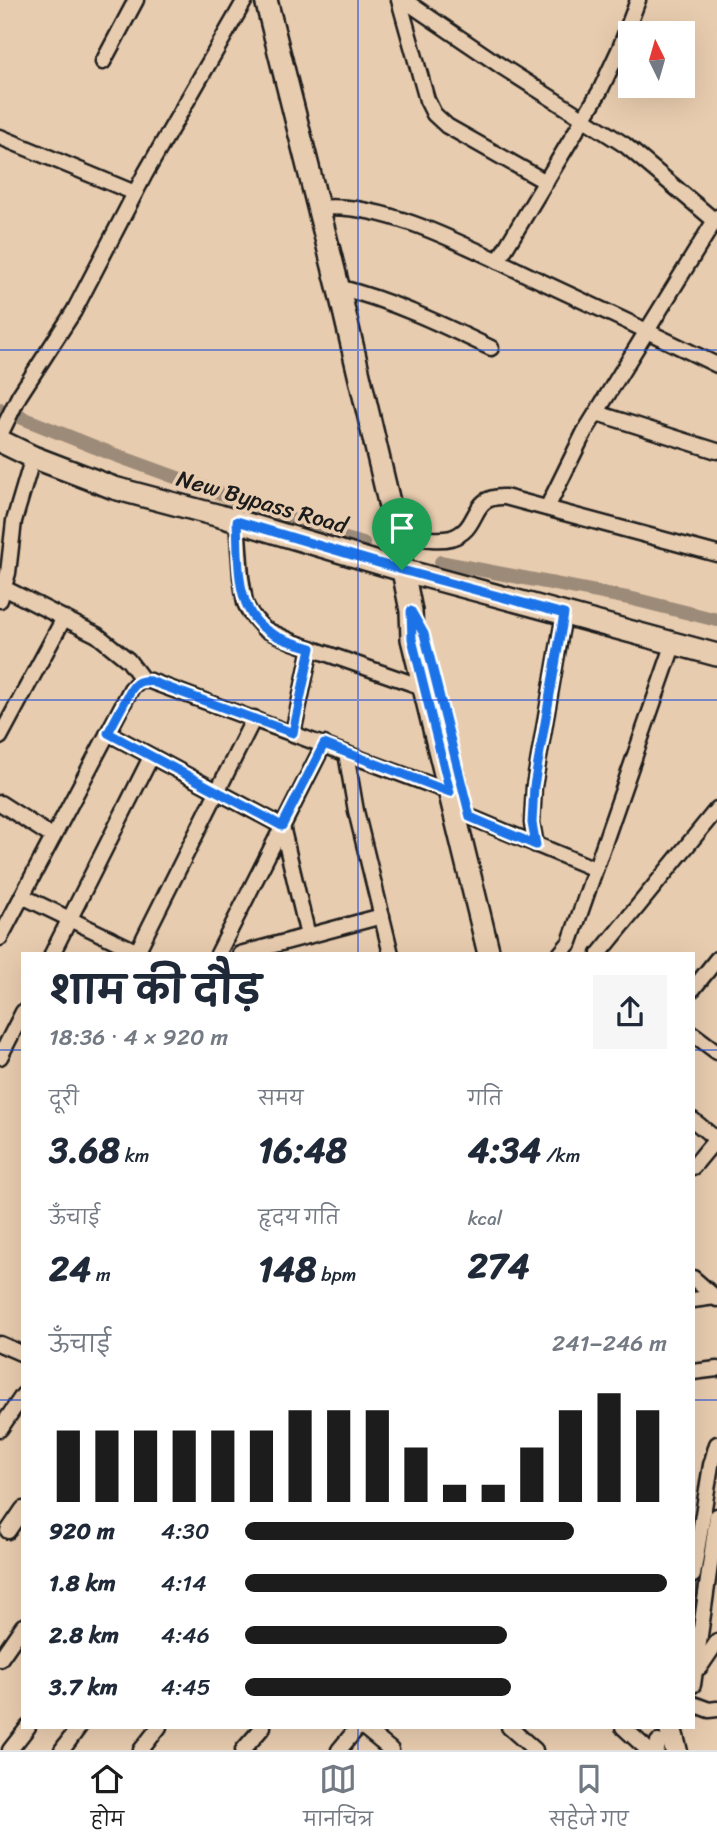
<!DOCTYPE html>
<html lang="hi">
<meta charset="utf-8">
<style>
:root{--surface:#fff;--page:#f6f6f7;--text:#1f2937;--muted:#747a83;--line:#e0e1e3;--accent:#1c1c1c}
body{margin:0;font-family:Sriracha,"Playpen Sans Deva",sans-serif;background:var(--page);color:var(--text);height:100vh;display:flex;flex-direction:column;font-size:26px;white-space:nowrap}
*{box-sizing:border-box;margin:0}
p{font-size:23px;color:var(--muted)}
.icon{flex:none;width:38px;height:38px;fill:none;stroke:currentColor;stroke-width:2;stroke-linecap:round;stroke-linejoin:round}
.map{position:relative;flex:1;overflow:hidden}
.sheet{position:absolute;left:21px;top:952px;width:674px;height:777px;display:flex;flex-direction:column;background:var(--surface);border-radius:0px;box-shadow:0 7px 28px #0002}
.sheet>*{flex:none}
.needle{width:46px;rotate:355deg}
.fabs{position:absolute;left:618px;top:21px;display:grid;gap:14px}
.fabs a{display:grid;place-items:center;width:77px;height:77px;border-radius:0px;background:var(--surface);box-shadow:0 7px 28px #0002;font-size:35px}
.pin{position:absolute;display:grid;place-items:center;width:60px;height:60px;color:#fff;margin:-72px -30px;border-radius:50% 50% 50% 0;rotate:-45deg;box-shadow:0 0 7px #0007}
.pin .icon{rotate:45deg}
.round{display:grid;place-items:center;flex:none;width:74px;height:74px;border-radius:0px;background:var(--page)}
.headline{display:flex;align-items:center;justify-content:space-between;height:119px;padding:0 28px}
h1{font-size:38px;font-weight:700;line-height:52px}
.stats{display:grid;grid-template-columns:repeat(3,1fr);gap:10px;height:119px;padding:7px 28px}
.stats div{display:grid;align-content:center}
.stats b{font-size:35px;font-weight:700}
.stats small{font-size:19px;font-weight:400}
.stats p{font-size:19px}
.chart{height:196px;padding:14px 28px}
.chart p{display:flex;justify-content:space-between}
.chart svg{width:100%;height:126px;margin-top:7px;stroke:var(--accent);stroke-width:6}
ul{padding:0 28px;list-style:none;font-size:23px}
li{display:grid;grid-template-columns:112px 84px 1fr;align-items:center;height:52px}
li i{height:18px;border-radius:9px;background:var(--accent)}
.tab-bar{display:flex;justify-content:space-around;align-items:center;height:98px;border-top:2px solid var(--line);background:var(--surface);font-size:19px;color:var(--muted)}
.tab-bar a{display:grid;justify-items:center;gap:4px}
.tab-bar .active{color:var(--accent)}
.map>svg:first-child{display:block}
</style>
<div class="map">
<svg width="717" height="1750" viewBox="0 0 717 1750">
<rect width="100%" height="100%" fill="#e8ccaf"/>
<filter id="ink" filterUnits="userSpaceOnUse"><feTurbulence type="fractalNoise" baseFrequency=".0143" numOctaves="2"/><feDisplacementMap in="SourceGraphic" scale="14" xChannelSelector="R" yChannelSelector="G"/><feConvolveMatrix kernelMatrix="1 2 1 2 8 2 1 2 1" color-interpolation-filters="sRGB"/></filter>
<g filter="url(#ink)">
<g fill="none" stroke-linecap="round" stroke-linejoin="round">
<polyline stroke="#695f54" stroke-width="4.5" points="693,1610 698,1575"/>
<g stroke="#9d8b79" stroke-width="14">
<polyline points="0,409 115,455 342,538 363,544"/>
<polyline points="441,562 633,599 717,620"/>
</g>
<g stroke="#1c1c1c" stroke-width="19">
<g id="street">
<polyline points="399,0 427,100 434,114 447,126 546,182"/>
<polyline points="404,0 501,66 625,145 715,221"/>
<polyline points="103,62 136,0"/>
<polyline points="0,137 135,193"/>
<path d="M318 208C385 200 474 250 534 278 595 306 656 335 717 365"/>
<polyline points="498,261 600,91 620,48 638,0"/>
<path d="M338 287C393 301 441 324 491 348"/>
<polyline points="597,413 717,451"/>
<polyline points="0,435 19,396 74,311 145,174 245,0"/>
<polyline points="547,508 584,433 717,217"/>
<polyline points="237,521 241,577 245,603 250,613 264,629 293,642 425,688"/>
<path d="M395 533C413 536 434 542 451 538 482 529 468 495 505 497L717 554"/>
<polyline points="4,588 97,635 128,660 143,680"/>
<polyline points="0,600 8,573 14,521 33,457"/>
<polyline points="108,733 282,826 308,936"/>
<polyline points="293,733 311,648"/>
<polyline points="0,737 64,618"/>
<polyline points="346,753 356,811 391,954"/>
<polyline points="0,803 53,837"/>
<polyline points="470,817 595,869"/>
<polyline points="536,845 532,823 534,786 564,614"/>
<polyline points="22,896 142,954"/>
<path d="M0 938 131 689C136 682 141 680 150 681L450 792"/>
<polyline points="52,954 151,757"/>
<polyline points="136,954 254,718"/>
<polyline points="218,954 324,744"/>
<polyline points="240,954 382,916"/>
<polyline points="560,954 570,942 674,643"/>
<polyline points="599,954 717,809"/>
<polyline points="693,989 717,959"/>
<polyline points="693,1034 717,1052"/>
<polyline points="0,1057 23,1012"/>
<polyline points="693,1120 717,1140"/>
<polyline points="693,1167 717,1138"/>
<polyline points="693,1278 717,1299"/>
<polyline points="693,1300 715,1297"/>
<polyline points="0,1344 23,1354"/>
<polyline points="693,1372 717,1369"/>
<polyline points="0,1429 23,1395"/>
<polyline points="8,1531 23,1509"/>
<polyline points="693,1575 711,1465 717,1444"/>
<polyline points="0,1659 23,1626"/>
<polyline points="700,1667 717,1642"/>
<polyline points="693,1685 717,1516"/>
<polyline points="693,1704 709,1710 717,1709"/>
<polyline points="363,1727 391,1750"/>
<polyline points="509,1727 535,1750"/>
<polyline points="623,1727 648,1750"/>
<polyline points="10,1750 28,1727"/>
<polyline points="62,1750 79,1727"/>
<polyline points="141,1750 159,1727"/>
<polyline points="243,1750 263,1727"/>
<polyline points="339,1750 358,1727"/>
<polyline points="657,1750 658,1742"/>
</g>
</g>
<g stroke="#1c1c1c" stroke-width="26">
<g id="secondary">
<polyline points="266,0 341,298 392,515 411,611 412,639 489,954"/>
<polyline points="0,441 33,457 114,488 220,516 402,570 717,655"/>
<polyline points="670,1727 676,1750"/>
</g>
</g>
<use href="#street" stroke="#e8ccaf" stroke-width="14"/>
<use href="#secondary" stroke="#e8ccaf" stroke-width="21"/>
</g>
</g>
<g fill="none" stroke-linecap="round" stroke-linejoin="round" filter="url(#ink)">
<g stroke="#fff" stroke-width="14">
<path id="route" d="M237 521 402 570 564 614 534 786 532 823 536 845 470 817 424 634 411 611 412 639 450 792 324 744 282 826 108 733 131 690C136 682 141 680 150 681L293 733 311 648C295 643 278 639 265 629 234 607 239 556 237 521Z"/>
</g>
<use href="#route" stroke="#1a73e8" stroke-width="9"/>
</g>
<path fill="none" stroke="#1d4ed8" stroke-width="2" stroke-opacity="0.55" d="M358 0V954M0 350H717M0 700H717M0 1050H23M693 1050H717M0 1400H23M693 1400H717M358 1727V1750"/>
<g text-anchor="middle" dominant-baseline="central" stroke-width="7" stroke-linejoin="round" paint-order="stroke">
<g font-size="23" fill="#1c1c1c" stroke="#e8ccaf">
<text transform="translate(262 502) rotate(16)">New Bypass Road</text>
</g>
</g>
</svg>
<div class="fabs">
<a><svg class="needle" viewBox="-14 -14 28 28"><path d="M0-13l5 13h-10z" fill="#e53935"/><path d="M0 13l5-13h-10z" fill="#747a83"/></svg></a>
</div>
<div class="pin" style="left:402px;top:570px;background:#1e9e55"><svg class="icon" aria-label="arrive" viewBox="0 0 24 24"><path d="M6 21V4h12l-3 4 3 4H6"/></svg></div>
<section class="sheet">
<div class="headline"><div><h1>शाम की दौड़</h1><p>18:36 · 4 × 920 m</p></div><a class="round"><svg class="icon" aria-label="share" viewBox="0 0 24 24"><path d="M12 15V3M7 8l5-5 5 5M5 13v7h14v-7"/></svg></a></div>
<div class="stats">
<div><p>दूरी</p><b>3.68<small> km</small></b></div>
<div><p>समय</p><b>16:48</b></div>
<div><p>गति</p><b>4:34<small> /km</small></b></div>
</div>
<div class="stats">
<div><p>ऊँचाई</p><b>24<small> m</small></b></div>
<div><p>हृदय गति</p><b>148<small> bpm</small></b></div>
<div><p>kcal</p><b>274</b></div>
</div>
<div class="chart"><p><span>ऊँचाई</span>241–246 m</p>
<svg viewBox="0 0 160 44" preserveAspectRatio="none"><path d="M5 44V19M15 44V19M25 44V19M35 44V19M45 44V19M55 44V19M65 44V12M75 44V12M85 44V12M95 44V25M105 44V38M115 44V38M125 44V25M135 44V12M145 44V6M155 44V12"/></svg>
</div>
<ul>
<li><b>920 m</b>4:30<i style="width:78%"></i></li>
<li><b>1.8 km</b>4:14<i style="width:100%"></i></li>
<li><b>2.8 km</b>4:46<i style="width:62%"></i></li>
<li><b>3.7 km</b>4:45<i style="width:63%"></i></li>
</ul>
</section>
</div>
<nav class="tab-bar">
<a class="active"><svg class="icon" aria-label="home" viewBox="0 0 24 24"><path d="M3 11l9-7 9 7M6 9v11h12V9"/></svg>होम</a>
<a><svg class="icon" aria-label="map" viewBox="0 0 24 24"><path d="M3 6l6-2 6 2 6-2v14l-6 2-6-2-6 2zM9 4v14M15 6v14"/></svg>मानचित्र</a>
<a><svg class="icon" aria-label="saved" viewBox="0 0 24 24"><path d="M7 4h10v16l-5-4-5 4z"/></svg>सहेजे गए</a>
</nav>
